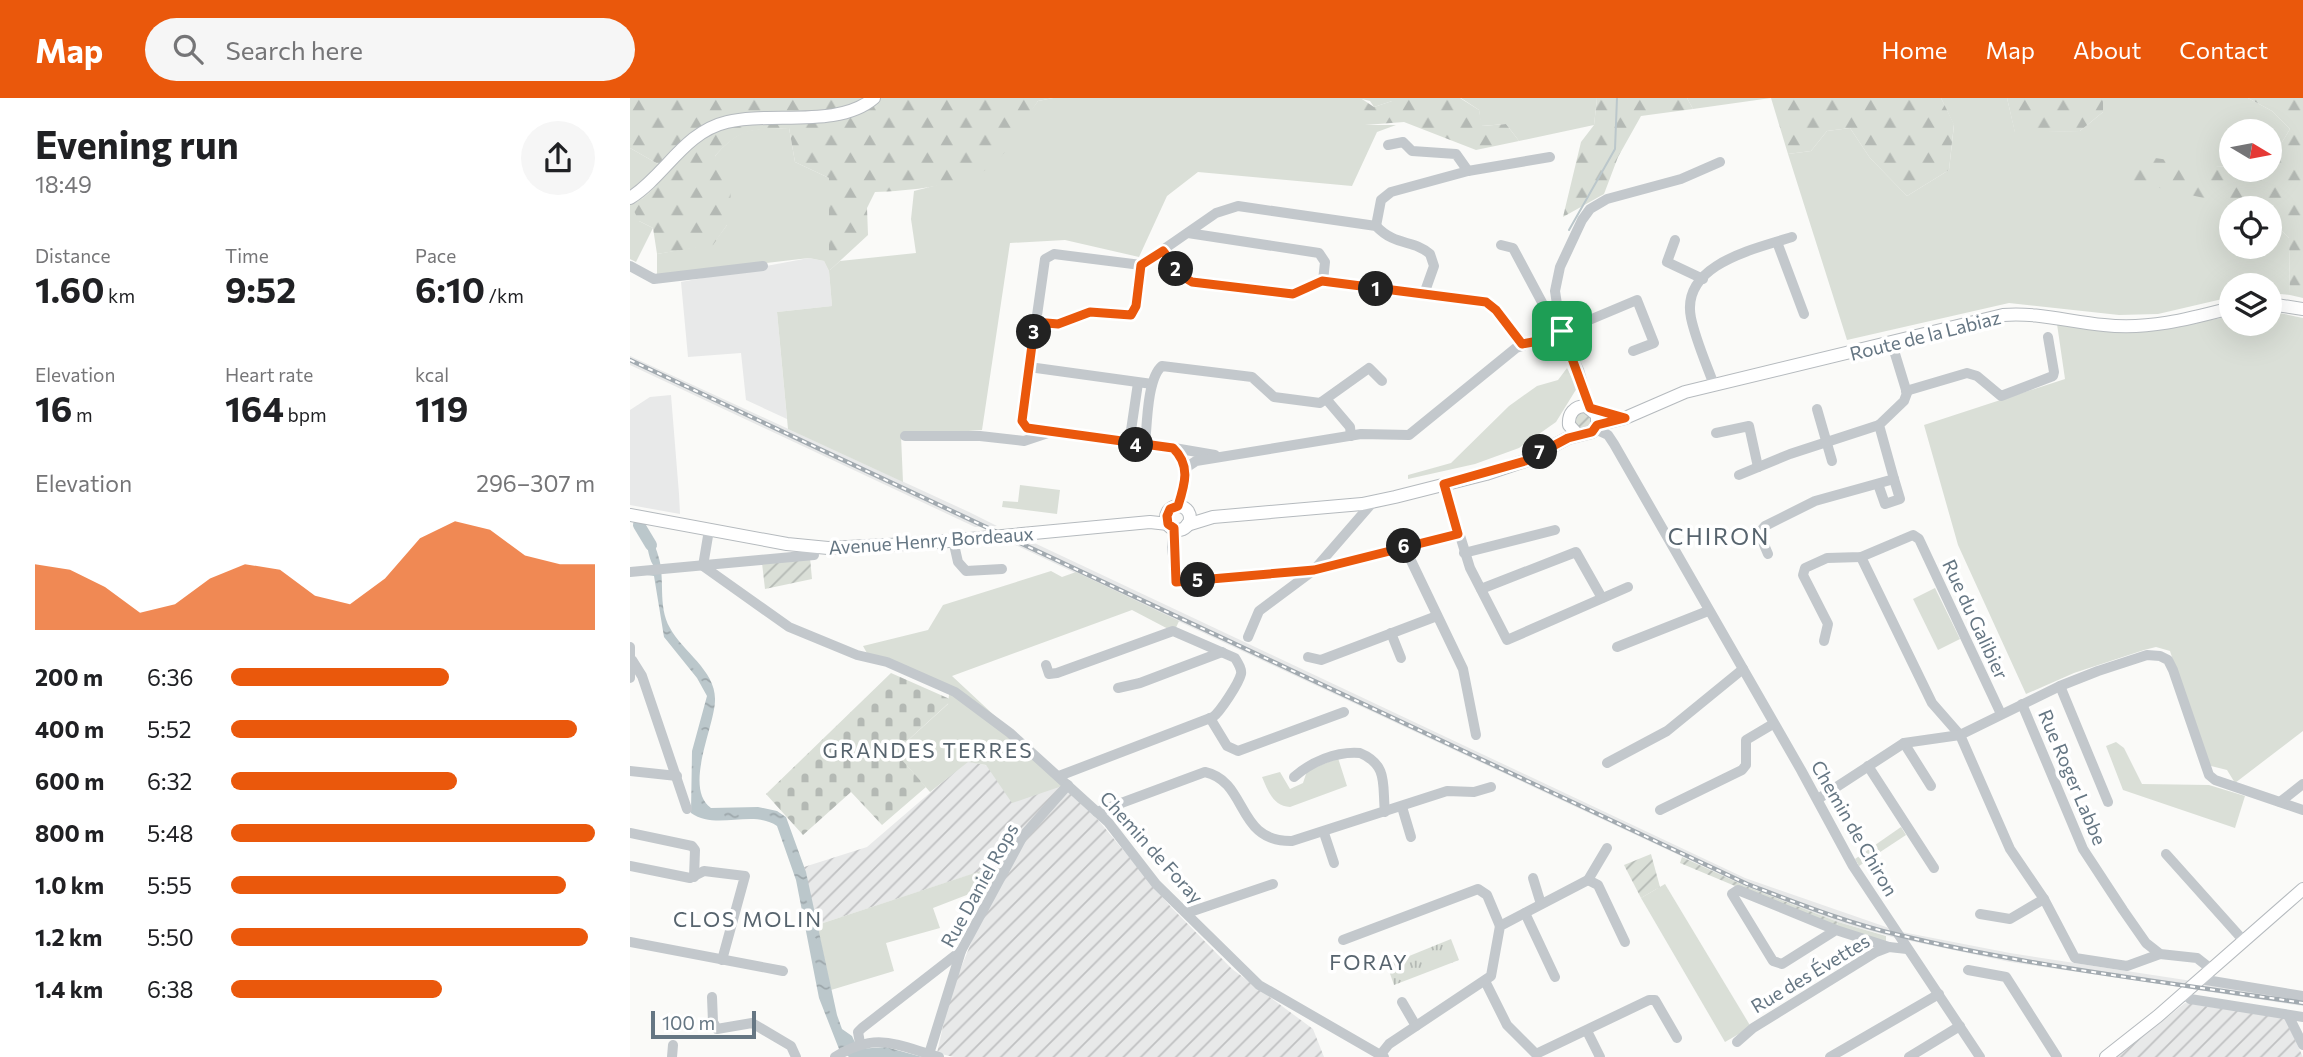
<!DOCTYPE html>
<meta charset="utf-8">
<style>
:root{--surface:#fff;--page:#f6f6f6;--text:#202124;--muted:#757577;--accent:#ea580c}
body{margin:0;font-family:Commissioner,sans-serif;background:var(--page);color:var(--text);height:100vh;display:flex;flex-direction:column;font-size:26px;white-space:nowrap}
*{box-sizing:border-box;margin:0}
p{font-size:23px;color:var(--muted)}
.icon{flex:none;width:38px;height:38px;fill:none;stroke:currentColor;stroke-width:2;stroke-linecap:round;stroke-linejoin:round}
.map{position:relative;flex:1;overflow:hidden}
.side{display:flex;flex-direction:column;background:var(--surface);width:630px}
.side>*{flex:none}
.needle{width:46px;rotate:100deg}
.buttons{position:absolute;left:1589px;top:21px;display:grid;gap:14px}
.buttons a{display:grid;place-items:center;width:63px;height:63px;border-radius:50%;background:var(--surface);box-shadow:0 7px 28px #0002;font-size:35px}
.scale{position:absolute;left:21px;bottom:18px;width:105px;box-sizing:border-box;padding-left:7px;border:4px solid #657683;border-top:0;font-size:19px;line-height:24px;white-space:nowrap;color:#657683;-webkit-text-stroke:5px #fff;paint-order:stroke}
.pin{position:absolute;display:grid;place-items:center;width:60px;height:60px;color:#fff;margin:-30px;border-radius:14px;box-shadow:0 4px 10px #0006}
.km{position:absolute;width:35px;height:35px;margin:-18px;border-radius:50%;background:#222;color:#fff;font-size:19px;line-height:35px;text-align:center}
.round{display:grid;place-items:center;flex:none;width:74px;height:74px;border-radius:37px;background:var(--page)}
.head{display:flex;align-items:center;justify-content:space-between;height:119px;padding:0 35px}
h1{font-size:38px;font-weight:700;line-height:52px}
.figures{display:grid;grid-template-columns:repeat(3,1fr);gap:10px;height:119px;padding:7px 35px}
.figures div{display:grid;align-content:center}
.figures b{font-size:35px;font-weight:700}
.figures small{font-size:19px;font-weight:400}
.figures p{font-size:19px}
.chart{height:196px;padding:14px 35px}
.chart p{display:flex;justify-content:space-between}
.chart svg{width:100%;height:126px;margin-top:7px;fill:var(--accent);opacity:.7}
ul{padding:0 35px;list-style:none;font-size:23px}
li{display:grid;grid-template-columns:112px 84px 1fr;align-items:center;height:52px}
li i{height:18px;border-radius:9px;background:var(--accent)}
header{display:flex;align-items:center;gap:42px;box-sizing:border-box;height:98px;padding:0 35px;background:var(--accent);color:#fff}
header strong{font-size:33px}
nav{display:flex;gap:38px;margin-inline-start:auto;font-size:24px}
.search{width:490px;height:63px;background:var(--page);display:flex;align-items:center;gap:18px;box-sizing:border-box;padding:0 24px;border-radius:38px;color:var(--muted);font-size:26px}
main{display:flex;flex:1;min-height:0}
.map>svg:first-child{display:block}
</style>
<header>
<strong>Map</strong>
<div class="search"><svg class="icon" aria-label="search" viewBox="0 0 24 24"><circle cx="10" cy="10" r="6"/><path d="M15 15l6 6"/></svg>Search here</div>
<nav><a>Home</a><a>Map</a><a>About</a><a>Contact</a></nav>
</header>
<main>
<section class="side">
<div class="head"><div><h1>Evening run</h1><p>18:49</p></div><a class="round"><svg class="icon" aria-label="share" viewBox="0 0 24 24"><path d="M12 15V3M7 8l5-5 5 5M5 13v7h14v-7"/></svg></a></div>
<div class="figures">
<div><p>Distance</p><b>1.60<small> km</small></b></div>
<div><p>Time</p><b>9:52</b></div>
<div><p>Pace</p><b>6:10<small> /km</small></b></div>
</div>
<div class="figures">
<div><p>Elevation</p><b>16<small> m</small></b></div>
<div><p>Heart rate</p><b>164<small> bpm</small></b></div>
<div><p>kcal</p><b>119</b></div>
</div>
<div class="chart"><p><span>Elevation</span>296–307 m</p>
<svg viewBox="0 0 160 44" preserveAspectRatio="none"><path d="M0 44V21L10 23L20 29L30 38L40 35L50 26L60 21L70 23L80 32L90 35L100 26L110 12L120 6L130 9L140 18L150 21L160 21V44z"/></svg>
</div>
<ul>
<li><b>200 m</b>6:36<i style="width:60%"></i></li>
<li><b>400 m</b>5:52<i style="width:95%"></i></li>
<li><b>600 m</b>6:32<i style="width:62%"></i></li>
<li><b>800 m</b>5:48<i style="width:100%"></i></li>
<li><b>1.0 km</b>5:55<i style="width:92%"></i></li>
<li><b>1.2 km</b>5:50<i style="width:98%"></i></li>
<li><b>1.4 km</b>6:38<i style="width:58%"></i></li>
</ul>
</section>
<div class="map">
<svg width="1673" height="959" viewBox="0 0 1673 959">
<defs>
<pattern id="industrial-furrows" width="10" height="10" patternUnits="userSpaceOnUse" patternTransform="scale(1.75)"><rect width="10" height="10" fill="#e8e9e9"/><path d="M-1 1l2-2M0 10L10 0M9 11l2-2" fill="none" stroke="#c0c1c2"/></pattern>
<pattern id="forest-firs" width="22" height="20" patternUnits="userSpaceOnUse" patternTransform="scale(1.75)"><rect width="22" height="20" fill="#dadfd7"/><path d="M5 1l3.5 6h-7zM16 11l3.5 6h-7z" fill="#b4b9b4"/></pattern>
<pattern id="cemetery-stones" width="16" height="16" patternUnits="userSpaceOnUse" patternTransform="scale(1.75)"><rect width="16" height="16" fill="#dadfd7"/><path d="M2 7V4a2 2 0 0 1 4 0v3zM10 15v-3a2 2 0 0 1 4 0v3z" fill="#b4b9b4"/></pattern>
<pattern id="park-tufts" width="24" height="20" patternUnits="userSpaceOnUse" patternTransform="scale(1.75)"><rect width="24" height="20" fill="#dadfd7"/><path d="M3 7l-1-3M5 7V3M7 7l1-3M15 17l-1-3M17 17v-4M19 17l1-3" fill="none" stroke="#b4b9b4"/></pattern>
<pattern id="garden-furrows" width="10" height="10" patternUnits="userSpaceOnUse" patternTransform="scale(1.75)"><rect width="10" height="10" fill="#dadfd7"/><path d="M-1 1l2-2M0 10L10 0M9 11l2-2" fill="none" stroke="#b4b9b4"/></pattern>
<pattern id="water-ripples" width="26" height="14" patternUnits="userSpaceOnUse" patternTransform="scale(1.75)"><rect width="26" height="14" fill="#bbc7cb"/><path d="M2 4q2-2 4 0t4 0M15 11q2-2 4 0t4 0" fill="none" stroke="#9ca6aa"/></pattern>
</defs>
<rect width="100%" height="100%" fill="#fafaf8"/>
<g fill="#e8e9e9">
<polygon points="179,160 194,163 199,173 202,208 147,214 157,321 116,302 111,255 58,259 51,184"/>
<polygon points="0,258 339,414 367,428 345,429 0,267"/>
<polygon points="41,297 49,396 50,416 0,407 0,312 20,299"/>
<polygon points="398,442 1115,780 1259,830 1266,840 1208,824 1113,787 379,444"/>
<polygon points="1272,834 1380,855 1562,883 1556,890 1380,864 1276,842"/>
<polygon points="1576,885 1673,900 1673,908 1568,892"/>
</g>
<g fill="url(#industrial-furrows)">
<polygon points="337,663 438,686 540,808 602,871 683,931 694,959 324,959 307,955 320,897 373,766 187,827 174,769 237,749"/>
<polygon points="1555,905 1655,920 1673,959 1487,959"/>
</g>
<g fill="#dadfd7">
<path d="M423 0H762V3L744 9 740 3 732 1 735 27H766L747 34 722 88 568 74 537 98 509 159 435 142 380 145 352 332 271 338 273 384 158 331 147 214 202 208 199 173 194 163 179 160 27 178V156L83 146 97 127 85 58C110 29 122 31 159 30L165 64 199 80 200 172 210 163 286 155 281 121 284 93 327 82 393 23 408 3Z"/>
<polygon points="831,0 967,0 964,27 889,43 876,26 851,28 849,12"/>
<polygon points="1057,0 1141,0 1063,11"/>
<polygon points="1311,0 1377,0 1385,34 1450,33 1473,14 1473,0 1618,0 1642,13 1660,31 1640,64 1640,33 1601,33 1601,68 1586,69 1570,97 1618,110 1601,110 1601,149 1640,149 1640,121 1659,140 1660,197 1640,195 1640,187 1601,187 1601,199 1528,216 1489,217 1379,205 1217,242 1158,56 1181,53 1197,33 1220,30 1240,60 1277,98 1319,72 1324,27"/>
<polygon points="0,50 28,66 37,80 12,101 9,123 23,130 6,164 0,161"/>
<path d="M1640 213 1673 220V633L1605 685 1597 672 1577 667 1540 553 1526 549 1514 552 1444 575 1396 596 1328 447 1294 327 1435 281 1427 226C1491 240 1538 230 1601 218V226H1640Z"/>
<polygon points="937,270 947,290 926,324 889,350 845,366 778,381 778,377 821,365 879,308 907,288 928,282"/>
<polygon points="390,387 430,392 427,416 372,409 373,403 388,404"/>
<polygon points="421,473 432,479 446,474 549,523 544,534 502,512 322,578 438,686 382,705 356,667 338,664 300,694 265,654 318,606 320,588 238,557 233,548 298,532 313,507"/>
<polygon points="1305,490 1330,541 1308,552 1283,501"/>
<polygon points="1486,644 1494,650 1512,686 1579,687 1615,698 1605,730 1493,692 1476,648"/>
<path d="M708 660 717 688 660 709C643 708 638 693 632 679L650 674 660 691 673 685 677 673Z"/>
<polygon points="1271,729 1276,737 1229,768 1225,761"/>
<polygon points="375,765 355,808 347,793 303,810 310,830 256,845 264,873 201,892 187,827"/>
<polygon points="1035,786 1121,929 1095,944 1011,800"/>
<polygon points="1208,824 1256,838 1256,844 1206,830"/>
</g>
<g fill="url(#forest-firs)">
<path d="M0 0H423L408 3C393 24 381 53 360 69 334 88 277 93 245 94L237 110 238 137 199 173V80L165 64 159 30C122 32 111 29 85 58L103 78 97 127 83 147 27 156 23 130 9 123 4 113 12 101 36 80 28 66 0 50Z"/>
<polygon points="762,0 830,0 849,12 852,28 876,26 889,43 846,52 774,24 735,27 724,21 724,11 732,1 744,9 762,3"/>
<polygon points="967,0 1057,0 1063,11 1011,18 988,59 974,96 933,119 951,44 964,27"/>
<polygon points="1141,0 1311,0 1324,26 1319,72 1277,98 1240,60 1220,30 1197,33 1181,53 1158,56"/>
<polygon points="1377,0 1473,0 1473,14 1450,33 1385,35"/>
<polygon points="1618,0 1673,0 1673,200 1660,197 1659,140 1640,121 1640,110 1618,110 1490,81 1505,57 1586,69 1601,68 1601,72 1640,72 1640,64 1660,31 1642,13"/>
</g>
<polygon fill="url(#cemetery-stones)" points="261,575 322,602 265,654 296,689 252,727 221,694 173,737 136,696"/>
<polygon fill="url(#park-tufts)" points="821,841 829,862 764,887 757,867"/>
<g fill="url(#garden-furrows)">
<circle cx="953" cy="323" r="8"/>
<polygon points="180,460 182,481 135,491 132,465"/>
<polygon points="1021,756 1030,789 1011,800 994,767"/>
<polygon points="1052,759 1113,787 1208,824 1206,830 1050,765"/>
</g>
<path fill="url(#water-ripples)" d="M15 433C20 441 26 448 28 457 36 480 27 507 40 530 53 554 86 573 85 602 85 628 53 690 81 710L128 709 147 713 156 719 176 774 207 917 212 931 222 938 228 951 256 949 292 959H219L209 951 189 900 166 782 147 728C123 711 86 733 61 715L62 653 77 598 67 580 34 539 24 478 17 477 25 469C17 461 20 447 11 437Z"/>
<g fill="none" stroke-linecap="round" stroke-linejoin="round">
<polyline stroke="#bbc7cb" stroke-width="2" points="939,132 985,51 987,0"/>
<polyline stroke="#bbc7cb" stroke-width="12" points="9,427 21,447"/>
<g stroke="#b5babe" stroke-width="14">
<g id="major">
<path d="M0 100C35 78 54 34 97 24 141 13 208 31 244 0"/>
<polyline points="1640,206 1673,211"/>
<path d="M967 327 995 320 1055 294 1373 217C1407 214 1440 224 1474 227 1518 232 1559 221 1601 210"/>
<circle cx="548" cy="420" r="12"/>
<polyline points="0,417 157,446 198,450 297,445 520,424 538,426"/>
<path d="M557 427 583 419 732 406 765 399 856 376 895 363 938 340 962 334 967 327V317L956 308C944 308 938 316 939 327L948 337"/>
<polyline points="1476,959 1528,918 1673,791"/>
</g>
</g>
<g stroke="#c3c8cc" stroke-width="10">
<polyline points="758,47 773,44 782,53 826,56 838,73"/>
<polyline points="746,128 751,102 761,94 838,73 920,59"/>
<polyline points="558,135 689,155 695,164 693,183"/>
<polyline points="1045,142 1037,164 1073,181"/>
<polyline points="1147,144 1174,216"/>
<polyline points="871,147 883,150 923,225 931,232"/>
<polyline points="533,153 552,178 562,184 663,196 693,183"/>
<polyline points="511,167 424,156 415,161 392,323 397,330 543,350 552,358 557,369"/>
<path d="M511 167 586 115 608 108 746 128C766 149 783 141 800 156L804 168 794 196"/>
<polyline points="0,168 24,181 133,168"/>
<polyline points="693,183 856,204 866,212 892,246"/>
<polyline points="405,224 427,226 460,214 501,217 506,208 511,167"/>
<polyline points="399,269 522,286"/>
<path d="M1084 287C1076 265 1066 243 1061 220 1050 166 1125 151 1162 139"/>
<polyline points="1276,293 1337,275 1347,278 1371,298 1423,278 1424,274 1418,239"/>
<polyline points="697,302 720,329 721,338"/>
<polyline points="960,310 949,272 931,233 925,193 930,169 952,122 960,111 977,101 1051,81 1090,64"/>
<polyline points="1187,311 1202,363"/>
<polyline points="965,331 978,337 984,346 1171,672 1223,768 1350,959"/>
<polyline points="1086,335 1119,328 1128,369"/>
<polyline points="275,338 350,338 394,343 418,335"/>
<polyline points="499,346 508,285"/>
<path d="M515 348C517 328 517 280 532 268L622 279 644 299 690 305 739 270 752 283"/>
<polyline points="544,350 585,357"/>
<polyline points="1109,377 1160,356 1249,327"/>
<polyline points="814,386 840,470 877,542 998,489"/>
<polyline points="1248,386 1255,406 1270,401 1264,381"/>
<polyline points="548,408 557,369 566,363 731,336 779,337 886,250 914,241 1007,202 1024,245 1003,253"/>
<polyline points="544,430 542,449 546,484 684,472 743,404"/>
<polyline points="79,432 73,468 159,529 227,557 257,564 325,594 380,635 478,724 526,786 629,887 754,959"/>
<polyline points="323,442 328,464 336,473 372,471"/>
<polyline points="774,448 833,571 846,637"/>
<polyline points="834,455 925,432"/>
<polyline points="1138,456 1129,435 1135,428 1185,403 1264,381 1249,327 1274,303 1277,295 1262,246"/>
<polyline points="1231,459 1302,605 1330,637 1380,751 1414,801 1445,860 1497,868 1530,856"/>
<polyline points="0,474 184,457"/>
<polyline points="851,491 946,454 972,500"/>
<polyline points="761,535 771,560"/>
<polyline points="618,539 629,513 684,472 828,436"/>
<polyline points="1194,543 1198,526 1173,477 1175,470 1197,460 1231,459 1283,437 1289,441 1371,616"/>
<polyline points="0,549 0,580"/>
<polyline points="987,549 1078,513"/>
<polyline points="678,559 691,562 807,518"/>
<polyline points="2,562 12,578 57,711"/>
<path d="M416 567 419 576 427 575 543 533 605 560C608 565 612 571 611 576 609 585 590 614 583 619L429 678"/>
<polyline points="1430,588 1478,704"/>
<polyline points="488,590 510,585 592,554"/>
<polyline points="1392,606 1453,751 1493,812 1516,845 1530,856 1567,860 1581,871"/>
<polyline points="580,620 597,648 608,653 714,614"/>
<polyline points="1274,645 1301,688"/>
<polyline points="977,665 1037,633 1113,571"/>
<polyline points="1238,668 1304,770"/>
<polyline points="0,673 47,678"/>
<path d="M664 679C681 664 706 653 730 655 759 667 752 688 755 714"/>
<polyline points="1188,701 1274,645 1330,637 1430,588 1468,573 1517,557 1530,558 1538,562 1543,572 1579,677 1585,682 1673,712"/>
<polyline points="1650,704 1673,686"/>
<polyline points="772,709 781,739"/>
<polyline points="1030,712 1112,672 1116,667 1116,642 1143,626"/>
<path d="M467 714 575 674C619 684 605 744 662 743L817 693 844 694 861 689"/>
<polyline points="0,735 62,748 65,752 64,779"/>
<polyline points="694,735 704,765"/>
<polyline points="1536,756 1613,842"/>
<polyline points="0,768 60,780 74,773 115,778 92,862"/>
<polyline points="903,780 911,806"/>
<polyline points="958,782 968,787 995,844"/>
<polyline points="557,815 643,786"/>
<polyline points="895,815 925,879"/>
<polyline points="1350,816 1380,821 1414,801"/>
<polyline points="1206,832 1108,792 1102,796 1143,863 1152,866 1206,832 1259,849"/>
<polyline points="713,842 848,791 857,797 870,828"/>
<polyline points="0,844 153,873"/>
<polyline points="1338,872 1376,879 1427,959"/>
<polyline points="1570,881 1673,898"/>
<polyline points="855,883 877,927 906,956 1019,902 1025,902 1047,940"/>
<polyline points="1554,895 1560,901 1673,919"/>
<polyline points="82,899 83,924 87,931 122,925 161,948 166,959"/>
<polyline points="772,904 786,928"/>
<polyline points="1658,917 1673,947"/>
<polyline points="957,933 970,959"/>
<polyline points="1107,944 1123,930 1246,854 1259,849 1277,851"/>
<polyline points="230,945 228,934 232,930 331,853"/>
<polyline points="299,956 331,853 393,738 438,687"/>
<polyline points="751,956 759,946 861,878 870,828 958,782 977,750"/>
<polyline points="42,959 43,947"/>
<path d="M205 959C247 933 266 947 309 959"/>
<polyline points="1200,959 1309,896"/>
<polyline points="1279,959 1330,928"/>
</g>
<use href="#major" stroke="#fff" stroke-width="12"/>
<g stroke="#a2aab0" stroke-width="4.5">
<path id="rail" d="M0 262 1117 786C1167 805 1217 825 1269 837 1401 869 1539 884 1673 905"/>
</g>
<use href="#rail" stroke="#fff" stroke-width="2" stroke-dasharray="5" stroke-linecap="butt"/>
</g>
<g fill="none" stroke-linecap="round" stroke-linejoin="round">
<g stroke="#fff" stroke-width="14">
<path id="route" d="M533 153 552 178 562 184 663 196 692 183 856 204 866 212 892 246 914 242 932 233 960 310 995 320 967 327 962 334 938 340 895 363 814 386 828 436 684 472 546 484 544 430 538 426 537 418 540 411 548 408C555 386 561 367 543 350L397 330 392 323 405 224 428 226 460 214 501 217 506 208 511 167Z"/>
</g>
<use href="#route" stroke="#ea580c" stroke-width="9"/>
</g>
<g text-anchor="middle" dominant-baseline="central" stroke-width="7" stroke-linejoin="round" paint-order="stroke">
<g font-size="19" fill="#657683" stroke="#fff">
<text transform="translate(1295 237) rotate(-14)">Route de la Labiaz</text>
<text transform="translate(301 442) rotate(-4)">Avenue Henry Bordeaux</text>
<text transform="translate(1346 521) rotate(65)">Rue du Galibier</text>
<text transform="translate(1443 679) rotate(67)">Rue Roger Labbe</text>
<text transform="translate(1225 730) rotate(60)">Chemin de Chiron</text>
<text transform="translate(522 749) rotate(48)">Chemin de Foray</text>
<text transform="translate(349 787) rotate(-61)">Rue Daniel Rops</text>
<text transform="translate(1180 875) rotate(-31)">Rue des Évettes</text>
</g>
<g font-size="21" letter-spacing="2" fill="#57646e" stroke="#fff">
<text x="298" y="651">GRANDES TERRES</text>
<text x="118" y="820">CLOS MOLIN</text>
<text x="739" y="863">FORAY</text>
</g>
<g font-size="23" letter-spacing="2" fill="#57646e" stroke="#fff">
<text x="1089" y="438">CHIRON</text>
</g>
</g>
</svg>
<div class="buttons">
<a><svg class="needle" viewBox="-14 -14 28 28"><path d="M0-13l5 13h-10z" fill="#e53935"/><path d="M0 13l5-13h-10z" fill="#757577"/></svg></a>
<a><svg class="icon" aria-label="locate" viewBox="0 0 24 24"><circle cx="12" cy="12" r="6"/><path d="M12 2v4M12 18v4M2 12h4M18 12h4"/></svg></a>
<a><svg class="icon" aria-label="layers" viewBox="0 0 24 24"><path d="M12 4l9 5-9 5-9-5zM3 14l9 5 9-5"/></svg></a>
</div>
<div class="scale">100 m</div>
<div class="pin" style="left:932px;top:233px;background:#1e9e55"><svg class="icon" aria-label="arrive" viewBox="0 0 24 24"><path d="M6 21V4h12l-3 4 3 4H6"/></svg></div>
<b class="km" style="left:746px;top:191px">1</b>
<b class="km" style="left:546px;top:171px">2</b>
<b class="km" style="left:404px;top:234px">3</b>
<b class="km" style="left:506px;top:347px">4</b>
<b class="km" style="left:568px;top:482px">5</b>
<b class="km" style="left:774px;top:448px">6</b>
<b class="km" style="left:910px;top:354px">7</b>
</div>
</main>
